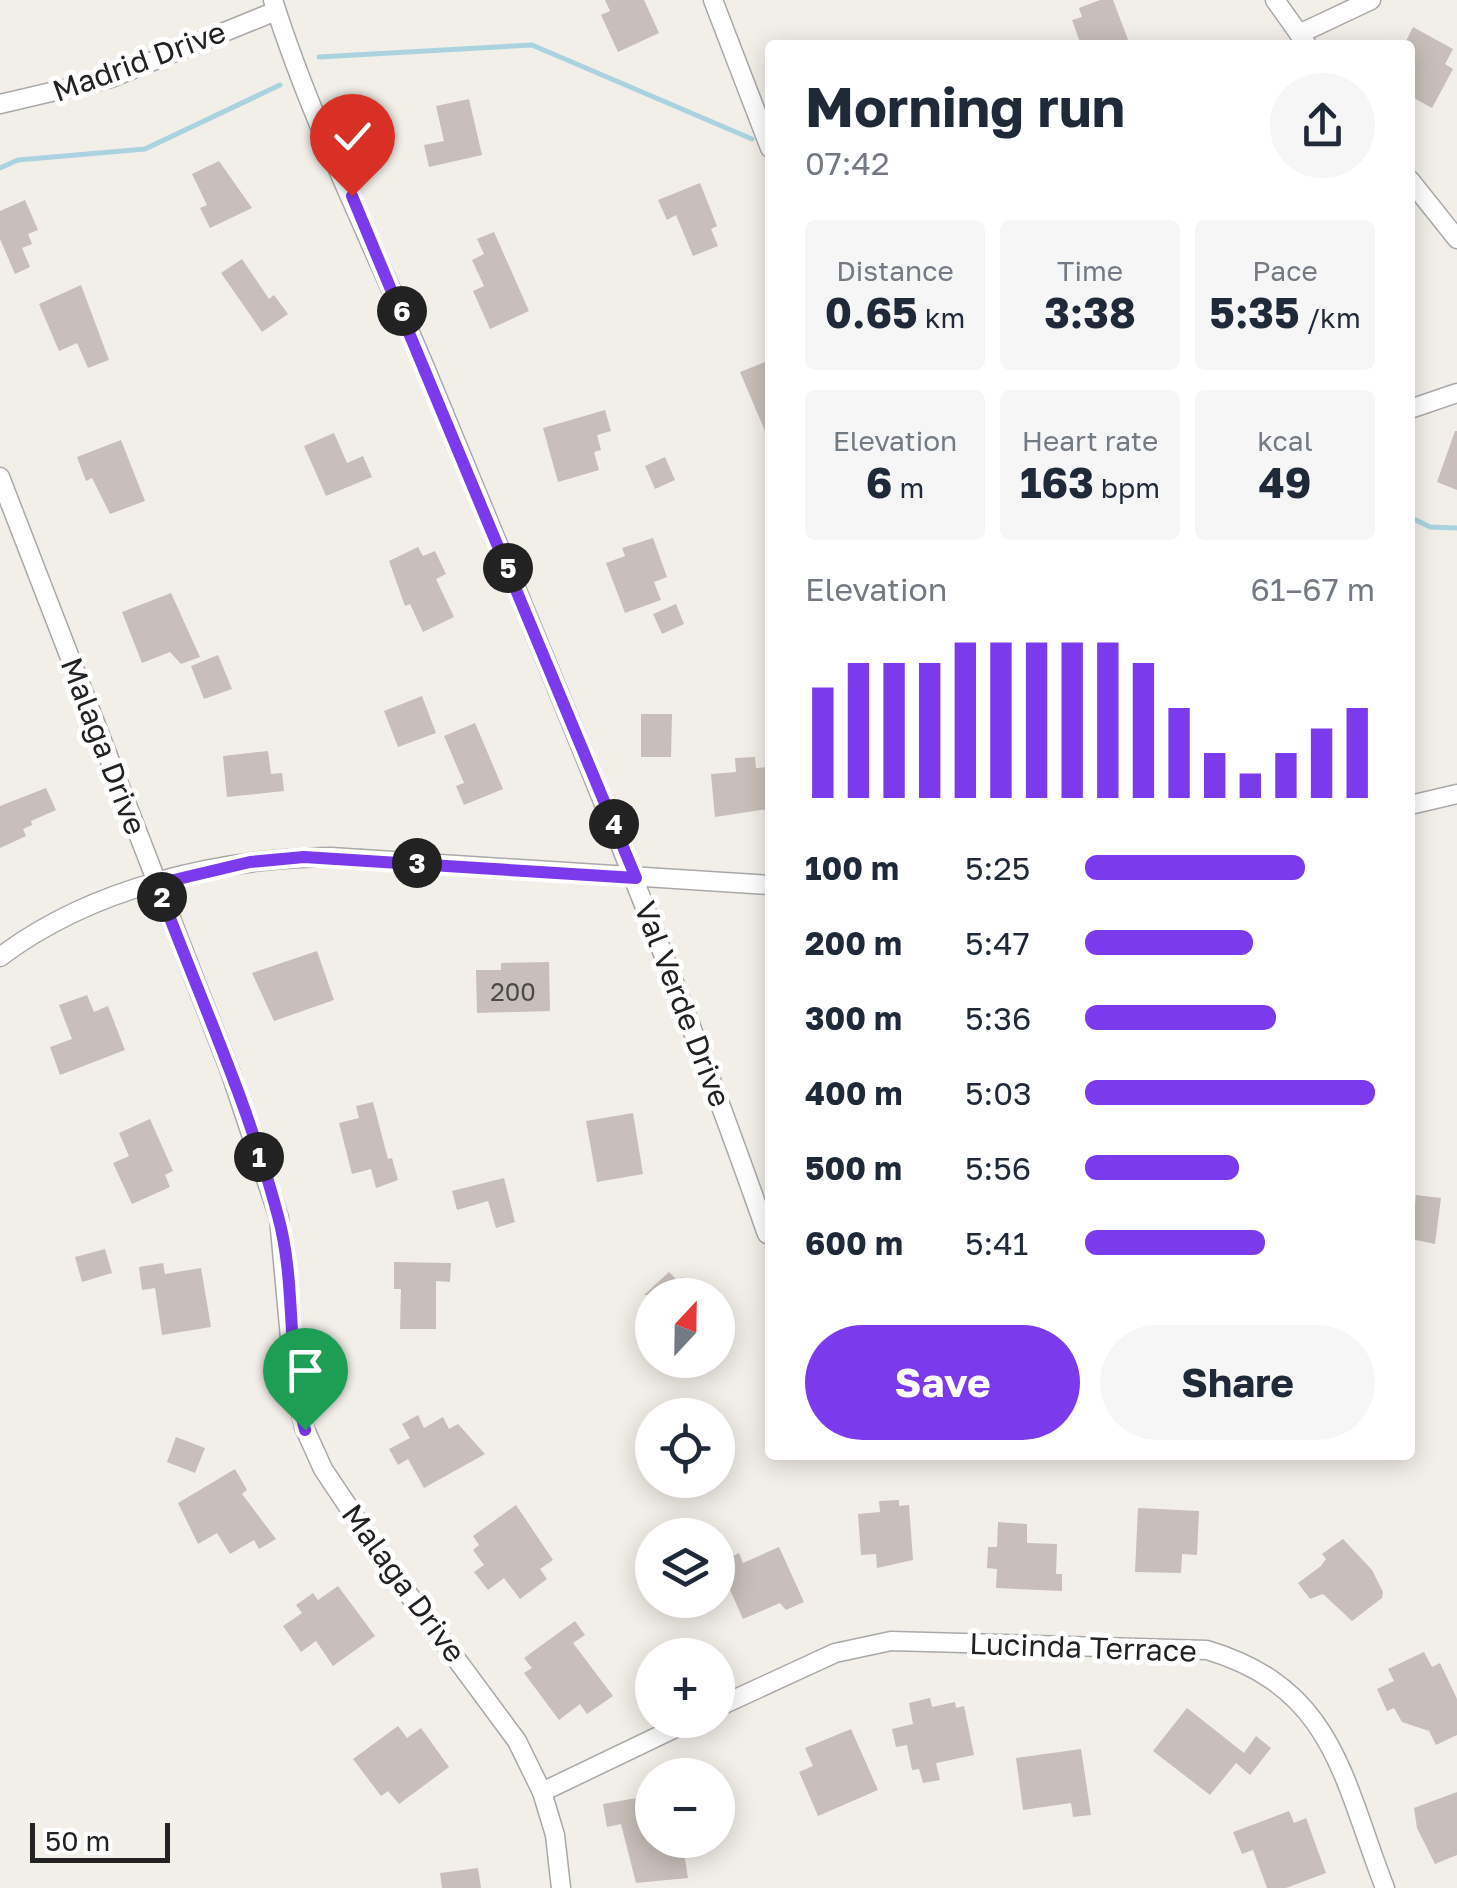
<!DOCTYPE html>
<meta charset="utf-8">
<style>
:root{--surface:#fff;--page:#f6f6f7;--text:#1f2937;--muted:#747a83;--accent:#7c3aed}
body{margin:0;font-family:"Golos Text",sans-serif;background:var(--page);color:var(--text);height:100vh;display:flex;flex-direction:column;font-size:38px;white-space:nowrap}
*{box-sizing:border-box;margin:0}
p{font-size:32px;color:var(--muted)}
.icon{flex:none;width:55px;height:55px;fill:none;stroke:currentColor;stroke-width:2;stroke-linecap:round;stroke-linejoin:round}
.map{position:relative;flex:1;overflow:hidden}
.panel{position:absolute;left:765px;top:40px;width:650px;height:1420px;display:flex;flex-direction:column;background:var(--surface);border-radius:10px;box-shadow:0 5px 25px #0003}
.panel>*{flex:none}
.needle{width:65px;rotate:22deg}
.fabs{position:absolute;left:635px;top:1278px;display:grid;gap:20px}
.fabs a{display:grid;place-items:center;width:100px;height:100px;border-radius:50%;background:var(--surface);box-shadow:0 5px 25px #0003;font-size:50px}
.scale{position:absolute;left:30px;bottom:25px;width:140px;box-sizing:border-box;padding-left:10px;border:5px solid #222;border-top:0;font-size:28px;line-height:35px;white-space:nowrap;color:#222;-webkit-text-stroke:8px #fff;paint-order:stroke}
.pin{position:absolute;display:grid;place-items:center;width:85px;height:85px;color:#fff;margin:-102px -42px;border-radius:50% 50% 50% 0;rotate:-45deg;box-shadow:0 0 10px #0007}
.pin .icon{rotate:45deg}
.km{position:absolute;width:50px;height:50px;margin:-25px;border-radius:50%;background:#222;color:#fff;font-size:28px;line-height:50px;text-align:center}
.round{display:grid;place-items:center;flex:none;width:105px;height:105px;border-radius:52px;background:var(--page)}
.overview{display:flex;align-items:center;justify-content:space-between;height:170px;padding:0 40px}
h1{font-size:55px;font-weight:700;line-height:75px}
.stats{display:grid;grid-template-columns:repeat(3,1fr);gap:15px;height:170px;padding:10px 40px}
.stats div{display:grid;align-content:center;border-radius:10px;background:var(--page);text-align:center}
.stats b{font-size:42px;font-weight:700}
.stats small{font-size:28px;font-weight:400}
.stats p{font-size:28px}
.chart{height:280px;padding:20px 40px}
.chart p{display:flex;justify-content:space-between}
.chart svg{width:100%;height:180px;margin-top:10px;stroke:var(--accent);stroke-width:6}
.cta{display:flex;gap:20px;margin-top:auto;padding:20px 40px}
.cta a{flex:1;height:115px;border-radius:60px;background:var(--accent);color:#fff;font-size:40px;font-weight:700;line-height:115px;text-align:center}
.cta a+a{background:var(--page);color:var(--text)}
ul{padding:0 40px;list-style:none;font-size:32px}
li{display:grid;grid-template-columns:160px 120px 1fr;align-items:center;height:75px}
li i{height:25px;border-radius:12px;background:var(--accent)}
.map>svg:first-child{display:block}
</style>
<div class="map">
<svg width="1457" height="1888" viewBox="0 0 1457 1888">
<rect width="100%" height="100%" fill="#f2efe9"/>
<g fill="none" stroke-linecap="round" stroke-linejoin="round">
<g stroke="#aad3df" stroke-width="5">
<polyline points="319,57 532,45 752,139"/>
<polyline points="0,168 18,160 145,149 280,85"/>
<polyline points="1410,517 1430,527 1457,528"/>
</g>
</g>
<g fill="#c7bfb8">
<polygon points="605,0 644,0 659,33 618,52 601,15 610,11"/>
<polygon points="1100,0 1113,0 1130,45 1081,45 1072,20 1082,17 1079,8"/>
<polygon points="1413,27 1453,49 1445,64 1453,69 1432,108 1410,96 1410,45 1404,45"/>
<polygon points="469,99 482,155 429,167 424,145 444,141 436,106"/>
<polygon points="219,161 252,208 210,228 200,208 207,205 192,174"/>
<polygon points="700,183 717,226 711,229 718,246 693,256 676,215 667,220 658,200"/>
<polygon points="25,200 38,230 28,234 32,244 22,248 30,267 15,274 0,239 0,211"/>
<polygon points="494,232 529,311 490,329 473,291 484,286 472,260 484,254 477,239"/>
<polygon points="242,259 269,299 274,295 288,314 262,332 221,273"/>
<polygon points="81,285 109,360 88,368 77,343 59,351 39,304"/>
<polygon points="770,360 770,443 740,372"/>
<polygon points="605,410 611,431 597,435 601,450 594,452 599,470 558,482 543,428"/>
<polygon points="1455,431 1457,431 1457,490 1437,482"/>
<polygon points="334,433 347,463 363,456 372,477 326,496 304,446"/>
<polygon points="121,440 145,501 110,514 92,478 86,481 77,457"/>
<polygon points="665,457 675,480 655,489 645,466"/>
<polygon points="653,538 667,577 654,582 661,600 625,613 606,563 625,556 622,548"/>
<polygon points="418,547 423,556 435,551 446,574 436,579 454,617 423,632 410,604 405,606 389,561"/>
<polygon points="171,593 200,657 181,664 170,652 142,663 122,612"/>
<polygon points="676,604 684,624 662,634 653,614"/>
<polygon points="218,655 232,689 204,699 191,666"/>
<polygon points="422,696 436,733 398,747 384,711"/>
<polygon points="641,714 672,714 671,757 641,757"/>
<polygon points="475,723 503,789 464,805 456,786 464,783 444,736"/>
<polygon points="268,751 271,774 282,773 284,791 227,797 223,756"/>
<polygon points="755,757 756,768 770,767 768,809 715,817 711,774 736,772 735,758"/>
<polygon points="46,788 56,810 31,821 32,825 23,829 26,836 0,848 0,806"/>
<polygon points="317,951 334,1000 274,1021 252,973"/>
<polygon points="549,962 550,1011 477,1013 476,970 501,970 501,963"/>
<polygon points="87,995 94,1012 108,1006 125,1050 60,1075 50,1047 72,1039 59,1005"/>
<polygon points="373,1102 388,1159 392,1158 398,1180 376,1188 371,1169 352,1174 339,1123 359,1118 356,1106"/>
<polygon points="633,1113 643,1174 597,1182 586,1121"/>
<polygon points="150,1119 173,1171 165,1175 170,1187 132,1204 113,1163 129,1156 119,1133"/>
<polygon points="504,1178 515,1222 496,1228 488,1201 457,1210 452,1191"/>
<polygon points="1416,1195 1441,1198 1435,1244 1411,1239"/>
<polygon points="105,1249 112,1273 82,1282 75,1257"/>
<polygon points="394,1262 451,1263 450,1282 436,1281 436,1329 400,1329 401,1289 394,1289"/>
<polygon points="163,1263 165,1274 201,1268 211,1327 162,1335 155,1288 142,1290 139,1267"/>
<polygon points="669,1272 678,1281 682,1277 699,1295 644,1295"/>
<polygon points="418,1415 424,1428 443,1417 449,1429 458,1424 485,1454 424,1488 408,1459 398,1465 389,1449 410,1438 402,1424"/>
<polygon points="176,1437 205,1448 195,1473 167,1462"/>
<polygon points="235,1469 247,1490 242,1494 276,1539 259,1549 254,1540 230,1554 217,1533 198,1544 178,1503"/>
<polygon points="899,1500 899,1506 909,1505 913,1560 877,1568 876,1554 861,1555 858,1514 880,1512 879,1501"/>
<polygon points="516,1505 553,1560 540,1569 547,1579 520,1599 504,1578 488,1590 474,1572 484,1565 473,1550 479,1545 473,1536"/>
<polygon points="1138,1508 1199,1511 1197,1555 1182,1554 1181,1573 1135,1572"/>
<polygon points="998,1522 1027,1524 1027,1543 1057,1544 1056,1574 1062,1574 1062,1591 996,1588 997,1569 987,1568 988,1547 997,1547"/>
<polygon points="1343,1539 1372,1570 1383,1592 1382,1598 1352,1621 1323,1594 1310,1599 1298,1583 1321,1566 1326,1559 1322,1554"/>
<polygon points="779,1547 804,1602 786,1610 780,1603 743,1619 718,1563 739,1553 743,1563"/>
<polygon points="338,1586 375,1636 333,1666 316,1641 301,1652 283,1626 302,1613 296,1605 313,1593 318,1600"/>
<polygon points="575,1621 585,1635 573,1643 613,1696 587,1714 580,1704 559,1720 524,1673 532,1668 524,1658"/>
<polygon points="1424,1652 1432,1667 1440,1663 1457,1699 1457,1735 1436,1745 1429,1731 1402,1722 1394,1708 1387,1711 1377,1689 1394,1681 1388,1669"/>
<polygon points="930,1698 932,1707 955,1702 956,1708 964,1706 974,1755 936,1763 940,1780 923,1783 919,1769 912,1770 907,1745 896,1747 892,1729 913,1724 909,1703"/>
<polygon points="1187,1708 1244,1753 1256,1736 1271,1748 1250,1775 1236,1763 1210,1795 1153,1751"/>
<polygon points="398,1726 407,1738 421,1728 449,1767 399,1804 388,1791 381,1796 353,1759"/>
<polygon points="851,1729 878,1790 818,1816 799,1772 813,1766 805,1748"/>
<polygon points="1081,1749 1091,1815 1073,1817 1071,1803 1023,1810 1016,1758"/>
<polygon points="1457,1792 1457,1855 1435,1864 1417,1828 1414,1808"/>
<polygon points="642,1797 644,1803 652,1801 652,1840 672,1840 675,1854 684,1853 688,1878 636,1883 621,1824 607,1827 603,1804"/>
<polygon points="1289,1811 1294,1823 1306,1818 1326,1873 1286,1888 1267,1888 1253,1850 1242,1854 1233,1832"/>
<polygon points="478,1868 481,1888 442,1888 440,1873"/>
</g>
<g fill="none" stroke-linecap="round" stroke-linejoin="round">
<g stroke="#a9a9a9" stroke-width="21">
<g id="minor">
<path d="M273 0C314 129 377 252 429 377 546 661 665 944 767 1234"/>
<polyline points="713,0 770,148"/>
<polyline points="1275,0 1307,45"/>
<polyline points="1299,34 1371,0"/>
<polyline points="0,104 111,78 276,11"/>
<polyline points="1410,180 1457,239"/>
<polyline points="1410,409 1457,393"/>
<polyline points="0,477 230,1071 279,1218 293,1370 304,1427 323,1469 392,1572 517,1741 542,1792 555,1835 561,1888"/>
<polyline points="1410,805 1457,794"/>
<path d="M0 957C91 888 219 858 331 857L770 885"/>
<path d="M718 1707 835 1653 891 1641 1207 1650C1334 1688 1342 1778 1385 1888"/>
<polyline points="542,1792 692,1720"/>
</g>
</g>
<use href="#minor" stroke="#fff" stroke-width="18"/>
</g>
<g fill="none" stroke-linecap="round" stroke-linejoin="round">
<g stroke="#fff" stroke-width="20">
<path id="route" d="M305 1430C286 1360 297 1285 278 1216 248 1102 198 994 157 884L250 862 304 857 636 878 352 196"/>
</g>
<use href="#route" stroke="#7c3aed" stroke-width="12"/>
</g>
<g text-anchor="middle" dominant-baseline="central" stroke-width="10" stroke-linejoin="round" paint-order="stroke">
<g font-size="25" fill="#4b4948">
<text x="513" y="991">200</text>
</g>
<g font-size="30" fill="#222" stroke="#fff">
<text transform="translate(139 61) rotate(-20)">Madrid Drive</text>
<text transform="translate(104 746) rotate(69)">Malaga Drive</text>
<text transform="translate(683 1004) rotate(69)">Val Verde Drive</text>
<text transform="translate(404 1583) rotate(54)">Malaga Drive</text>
<text transform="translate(1083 1647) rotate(2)">Lucinda Terrace</text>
</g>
</g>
</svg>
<div class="fabs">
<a><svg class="needle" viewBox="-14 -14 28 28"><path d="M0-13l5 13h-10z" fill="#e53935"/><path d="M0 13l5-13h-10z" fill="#747a83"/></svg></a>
<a><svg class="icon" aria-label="locate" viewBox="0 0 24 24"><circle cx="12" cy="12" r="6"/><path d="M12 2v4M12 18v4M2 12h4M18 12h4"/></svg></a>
<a><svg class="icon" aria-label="layers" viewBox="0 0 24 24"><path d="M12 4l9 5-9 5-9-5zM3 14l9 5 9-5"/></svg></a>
<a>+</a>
<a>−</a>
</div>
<div class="scale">50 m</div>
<div class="pin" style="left:305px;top:1430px;background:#1e9e55"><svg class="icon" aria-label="arrive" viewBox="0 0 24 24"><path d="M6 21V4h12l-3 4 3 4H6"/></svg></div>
<div class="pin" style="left:352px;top:196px;background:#d93025"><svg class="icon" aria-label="check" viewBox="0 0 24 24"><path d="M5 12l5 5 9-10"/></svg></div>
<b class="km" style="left:259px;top:1157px">1</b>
<b class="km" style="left:162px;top:897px">2</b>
<b class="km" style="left:417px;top:863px">3</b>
<b class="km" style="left:614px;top:824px">4</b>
<b class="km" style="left:508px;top:568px">5</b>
<b class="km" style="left:402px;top:311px">6</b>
<section class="panel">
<div class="overview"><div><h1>Morning run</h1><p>07:42</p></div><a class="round"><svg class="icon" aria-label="share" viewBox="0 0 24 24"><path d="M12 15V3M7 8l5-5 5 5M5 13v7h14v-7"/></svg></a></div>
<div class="stats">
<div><p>Distance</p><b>0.65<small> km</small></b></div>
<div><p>Time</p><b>3:38</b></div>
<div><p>Pace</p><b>5:35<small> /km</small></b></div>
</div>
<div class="stats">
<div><p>Elevation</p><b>6<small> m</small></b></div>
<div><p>Heart rate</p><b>163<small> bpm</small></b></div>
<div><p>kcal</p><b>49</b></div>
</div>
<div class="chart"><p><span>Elevation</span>61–67 m</p>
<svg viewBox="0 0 160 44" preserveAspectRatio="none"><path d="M5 44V17M15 44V11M25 44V11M35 44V11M45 44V6M55 44V6M65 44V6M75 44V6M85 44V6M95 44V11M105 44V22M115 44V33M125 44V38M135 44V33M145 44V27M155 44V22"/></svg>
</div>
<ul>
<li><b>100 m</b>5:25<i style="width:76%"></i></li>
<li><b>200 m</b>5:47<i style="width:58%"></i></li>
<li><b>300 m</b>5:36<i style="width:66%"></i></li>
<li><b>400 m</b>5:03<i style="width:100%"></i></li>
<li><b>500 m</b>5:56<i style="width:53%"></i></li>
<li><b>600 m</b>5:41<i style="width:62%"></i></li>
</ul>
<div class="cta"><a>Save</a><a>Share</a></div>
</section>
</div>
